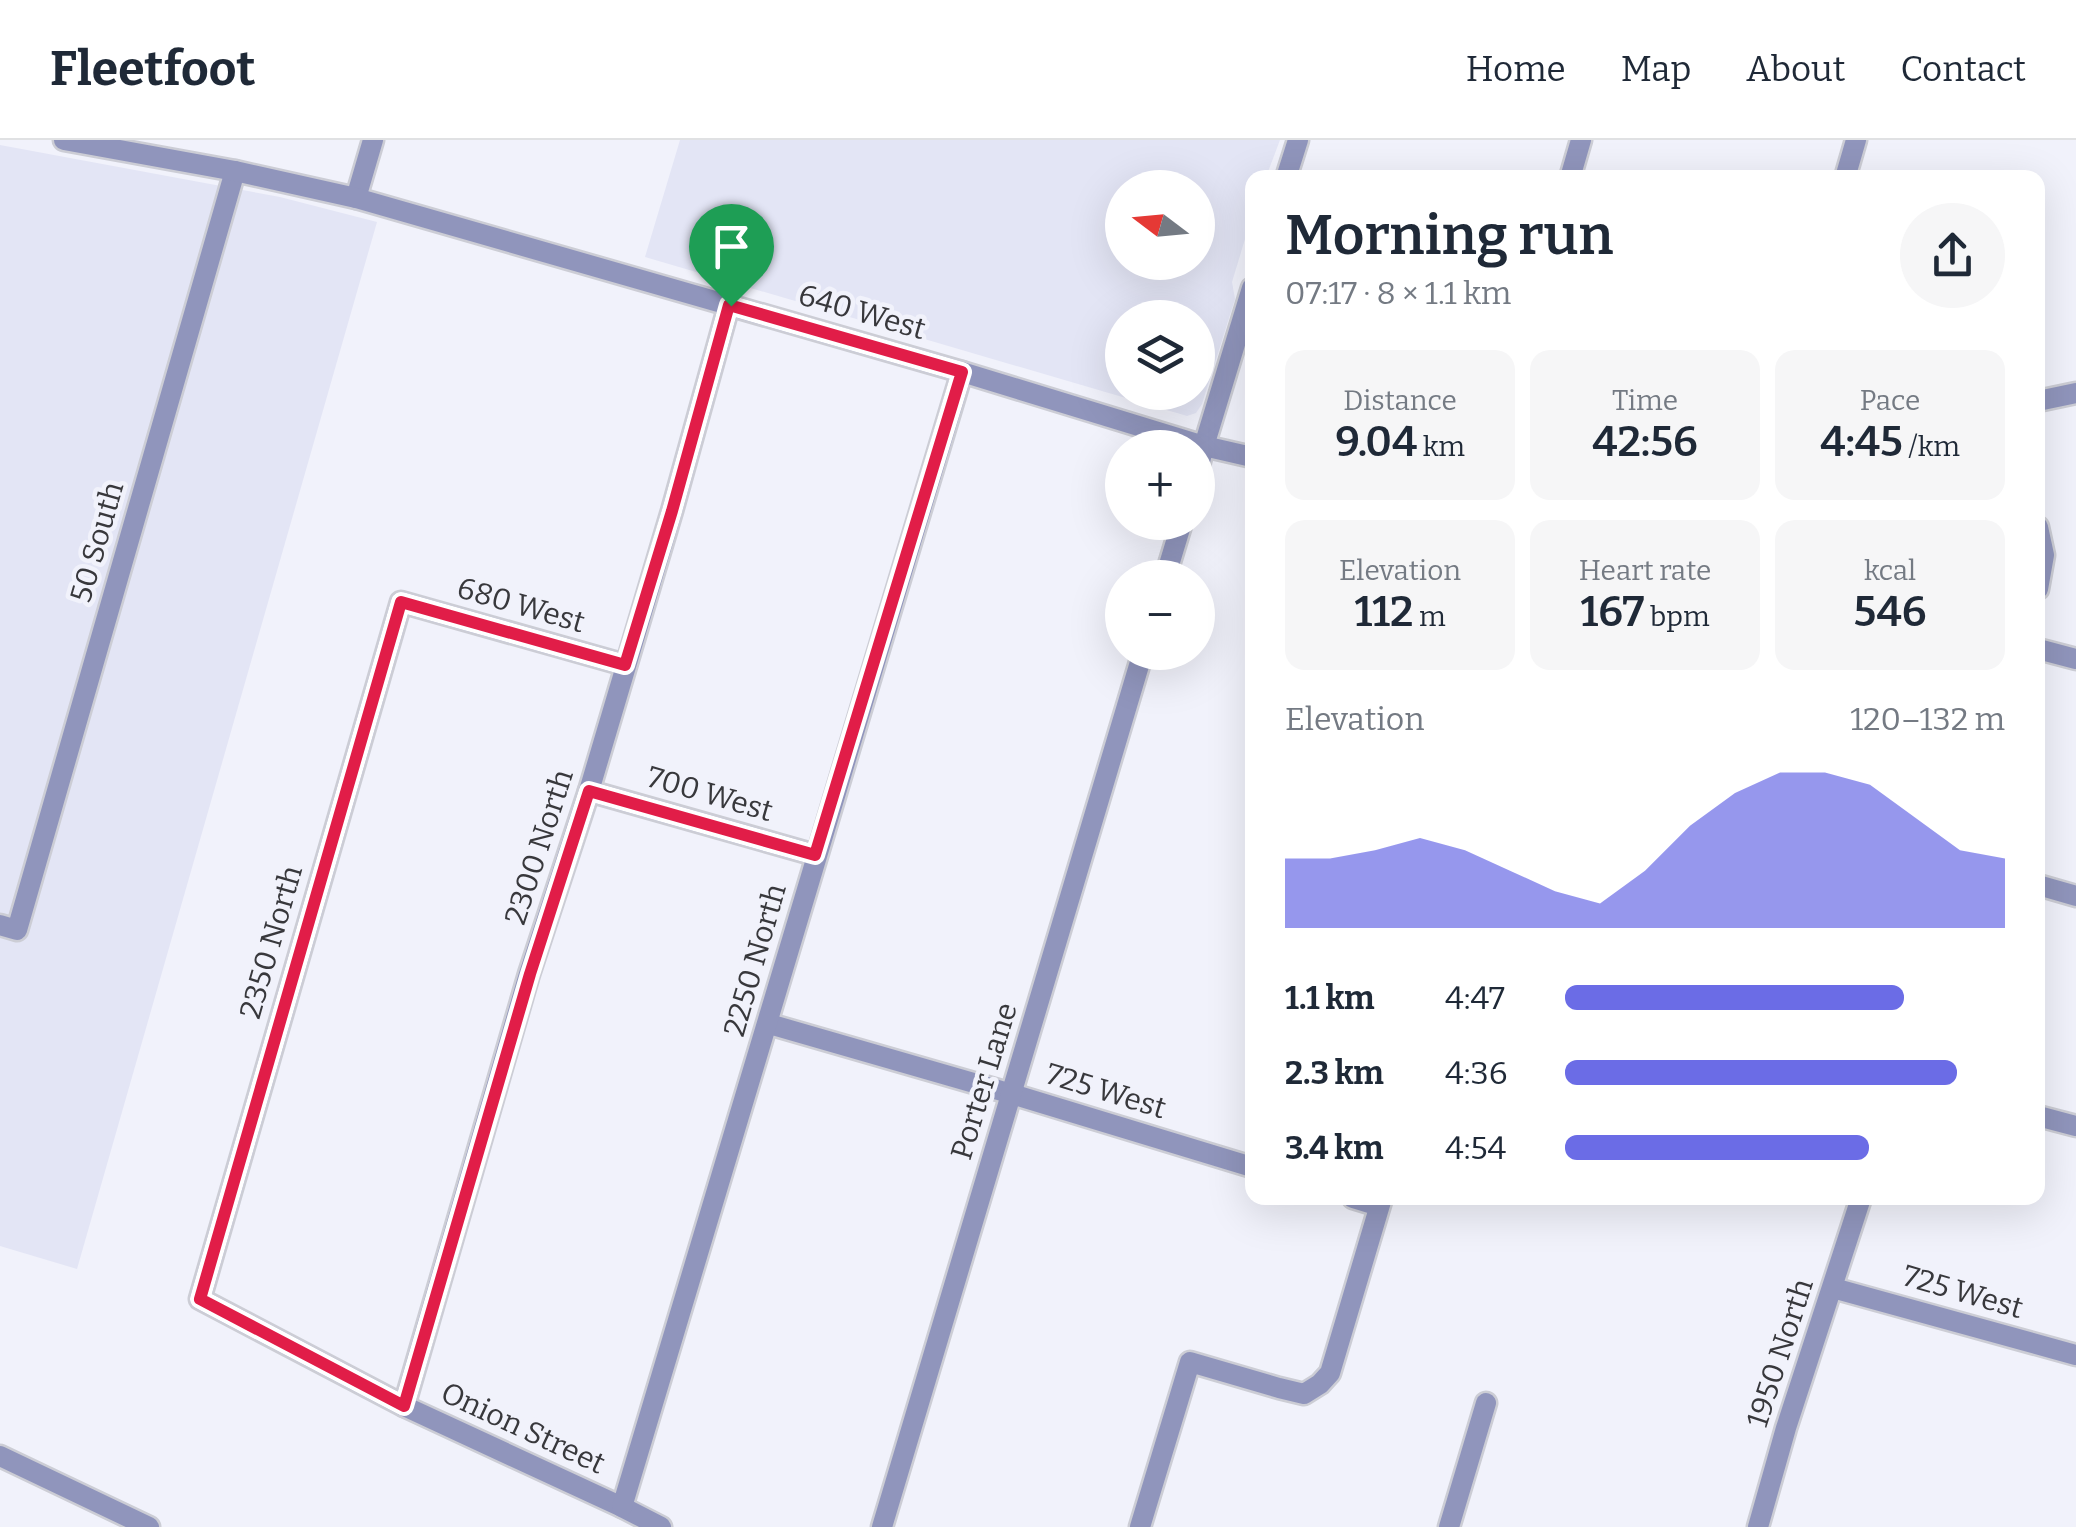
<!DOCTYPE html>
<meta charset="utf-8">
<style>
:root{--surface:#fff;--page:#f6f6f7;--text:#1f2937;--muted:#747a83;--line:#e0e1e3;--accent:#6b6ce6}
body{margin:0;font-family:Bitter,serif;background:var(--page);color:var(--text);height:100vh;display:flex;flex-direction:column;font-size:38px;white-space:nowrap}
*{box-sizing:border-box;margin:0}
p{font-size:32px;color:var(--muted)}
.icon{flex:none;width:55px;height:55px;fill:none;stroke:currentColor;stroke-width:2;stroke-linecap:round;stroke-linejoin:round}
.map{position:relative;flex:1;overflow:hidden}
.sheet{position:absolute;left:1245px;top:30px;width:800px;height:1035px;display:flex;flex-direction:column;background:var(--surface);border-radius:20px;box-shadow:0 10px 40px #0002}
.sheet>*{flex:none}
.needle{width:65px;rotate:286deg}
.tools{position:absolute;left:1105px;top:30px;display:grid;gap:20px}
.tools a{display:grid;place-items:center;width:110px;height:110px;border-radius:50%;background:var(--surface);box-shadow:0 10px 40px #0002;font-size:50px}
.pin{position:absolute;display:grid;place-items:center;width:85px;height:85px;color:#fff;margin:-102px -42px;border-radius:50% 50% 50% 0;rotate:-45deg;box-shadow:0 0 10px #0007}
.pin .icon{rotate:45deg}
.round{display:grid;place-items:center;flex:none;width:105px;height:105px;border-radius:52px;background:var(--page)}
.overview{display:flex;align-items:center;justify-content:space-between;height:170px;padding:0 40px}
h1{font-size:55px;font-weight:600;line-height:75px}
.metrics{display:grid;grid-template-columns:repeat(3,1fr);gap:15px;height:170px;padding:10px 40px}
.metrics div{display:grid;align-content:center;border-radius:20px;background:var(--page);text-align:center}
.metrics b{font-size:42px;font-weight:600}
.metrics small{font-size:28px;font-weight:400}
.metrics p{font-size:28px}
.chart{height:280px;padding:20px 40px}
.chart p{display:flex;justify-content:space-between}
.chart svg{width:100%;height:180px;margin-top:10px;fill:var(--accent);opacity:.7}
ul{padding:0 40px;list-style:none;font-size:32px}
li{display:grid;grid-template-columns:160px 120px 1fr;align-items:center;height:75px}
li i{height:25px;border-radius:12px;background:var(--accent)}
header{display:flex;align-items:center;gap:60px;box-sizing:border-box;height:140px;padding:0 50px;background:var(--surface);border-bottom:2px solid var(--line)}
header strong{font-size:48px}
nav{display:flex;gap:55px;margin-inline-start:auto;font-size:35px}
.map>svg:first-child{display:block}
</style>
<header>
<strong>Fleetfoot</strong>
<nav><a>Home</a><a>Map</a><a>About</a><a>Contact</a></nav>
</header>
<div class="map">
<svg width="2076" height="1387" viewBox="0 0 2076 1387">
<rect width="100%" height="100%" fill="#f1f2fb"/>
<g fill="#e3e5f5" fill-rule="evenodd">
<path d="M680 0H1280L1266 37 1252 38V76L1232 142 1235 159 1202 264 1196 273 1187 276 645 117ZM1122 48H1198V122H1122ZM1122 178H1198V252H1122Z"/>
<polygon points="0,5 280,57 377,82 77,1129 0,1106"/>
</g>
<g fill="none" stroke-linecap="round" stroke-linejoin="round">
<g stroke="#cccdd5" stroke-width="25">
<g id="minor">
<polyline points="1286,38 1298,0"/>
<polyline points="1570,38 1581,0"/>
<polyline points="1845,38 1856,0"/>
<polyline points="356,58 373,0"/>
<polyline points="1204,306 1252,148"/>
<polyline points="2038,387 2044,415 2038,449"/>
<polyline points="2038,509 2076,519"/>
<polyline points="625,525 401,462 200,1159 404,1266 622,1367 661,1387"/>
<polyline points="589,651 815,715"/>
<polyline points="2038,745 2076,756"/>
<polyline points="0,785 17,790 235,31"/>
<polyline points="769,884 1012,954 1252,1027"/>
<polyline points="2038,976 2076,986"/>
<polyline points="1353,1058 1379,1066"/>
<polyline points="1833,1148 2076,1215"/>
<polyline points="404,1266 529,834 589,651 672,371 729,165"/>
<polyline points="0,1316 149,1387"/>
<path d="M622 1367C737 989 847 610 962 232"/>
<polyline points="1140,1387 1190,1222 1279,1248 1304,1254 1320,1244 1330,1233 1382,1058"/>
<polyline points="1449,1387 1486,1263"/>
<polyline points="1758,1387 1786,1288 1861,1058"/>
</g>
</g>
<g stroke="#cccdd5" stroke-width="25">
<g id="tertiary">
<polyline points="64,0 235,31 356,58 962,232 1204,306 1252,317"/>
<polyline points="2038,261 2076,253"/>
<polyline points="1198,329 1204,306"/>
<polyline points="1165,438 1182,382"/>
<polyline points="882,1387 1143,512"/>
</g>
</g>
<use href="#minor" stroke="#9095bc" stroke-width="20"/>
<use href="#tertiary" stroke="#9095bc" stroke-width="20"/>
</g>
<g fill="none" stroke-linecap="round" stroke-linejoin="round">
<g stroke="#fff" stroke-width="20">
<polygon id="route" points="729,165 962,232 815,715 589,651 530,834 404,1266 200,1159 401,462 625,525 672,371"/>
</g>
<use href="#route" stroke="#e11d48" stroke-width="12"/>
</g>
<g text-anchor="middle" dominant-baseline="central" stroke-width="9" stroke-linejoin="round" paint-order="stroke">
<g font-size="30" fill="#38383c" stroke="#f1f2fb">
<text transform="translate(862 172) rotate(16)">640 West</text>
<text transform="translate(97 402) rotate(-74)">50 South</text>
<text transform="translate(521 465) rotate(16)">680 West</text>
<text transform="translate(710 654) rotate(16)">700 West</text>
<text transform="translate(539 707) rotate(-72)">2300 North</text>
<text transform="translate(271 802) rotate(-74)">2350 North</text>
<text transform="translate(755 820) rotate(-74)">2250 North</text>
<text transform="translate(984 941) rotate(-73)">Porter Lane</text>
<text transform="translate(1106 951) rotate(17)">725 West</text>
<text transform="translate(1963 1152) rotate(16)">725 West</text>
<text transform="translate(1780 1213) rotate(-72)">1950 North</text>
<text transform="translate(523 1288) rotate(25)">Onion Street</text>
</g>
</g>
</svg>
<div class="tools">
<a><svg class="needle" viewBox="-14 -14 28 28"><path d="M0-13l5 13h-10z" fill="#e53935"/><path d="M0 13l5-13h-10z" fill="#747a83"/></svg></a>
<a><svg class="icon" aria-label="layers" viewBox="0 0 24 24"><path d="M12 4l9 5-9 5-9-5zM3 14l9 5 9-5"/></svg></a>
<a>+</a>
<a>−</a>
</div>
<div class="pin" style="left:731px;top:166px;background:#1e9e55"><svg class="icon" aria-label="arrive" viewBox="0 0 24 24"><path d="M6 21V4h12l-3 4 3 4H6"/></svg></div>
<section class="sheet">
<div class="overview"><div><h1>Morning run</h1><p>07:17 · 8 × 1.1 km</p></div><a class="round"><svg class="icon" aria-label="share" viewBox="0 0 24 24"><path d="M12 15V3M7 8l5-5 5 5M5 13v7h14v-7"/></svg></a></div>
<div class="metrics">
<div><p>Distance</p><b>9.04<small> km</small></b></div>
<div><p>Time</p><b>42:56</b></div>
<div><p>Pace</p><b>4:45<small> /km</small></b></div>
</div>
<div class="metrics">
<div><p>Elevation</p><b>112<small> m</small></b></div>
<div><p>Heart rate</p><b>167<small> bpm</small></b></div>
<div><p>kcal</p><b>546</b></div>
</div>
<div class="chart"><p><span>Elevation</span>120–132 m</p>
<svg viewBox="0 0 160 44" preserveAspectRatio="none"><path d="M0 44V27L10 27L20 25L30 22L40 25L50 30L60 35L70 38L80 30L90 19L100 11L110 6L120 6L130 9L140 17L150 25L160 27V44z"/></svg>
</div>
<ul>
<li><b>1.1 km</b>4:47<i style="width:77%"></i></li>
<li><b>2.3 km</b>4:36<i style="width:89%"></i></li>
<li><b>3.4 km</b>4:54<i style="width:69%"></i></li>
</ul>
</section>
</div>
